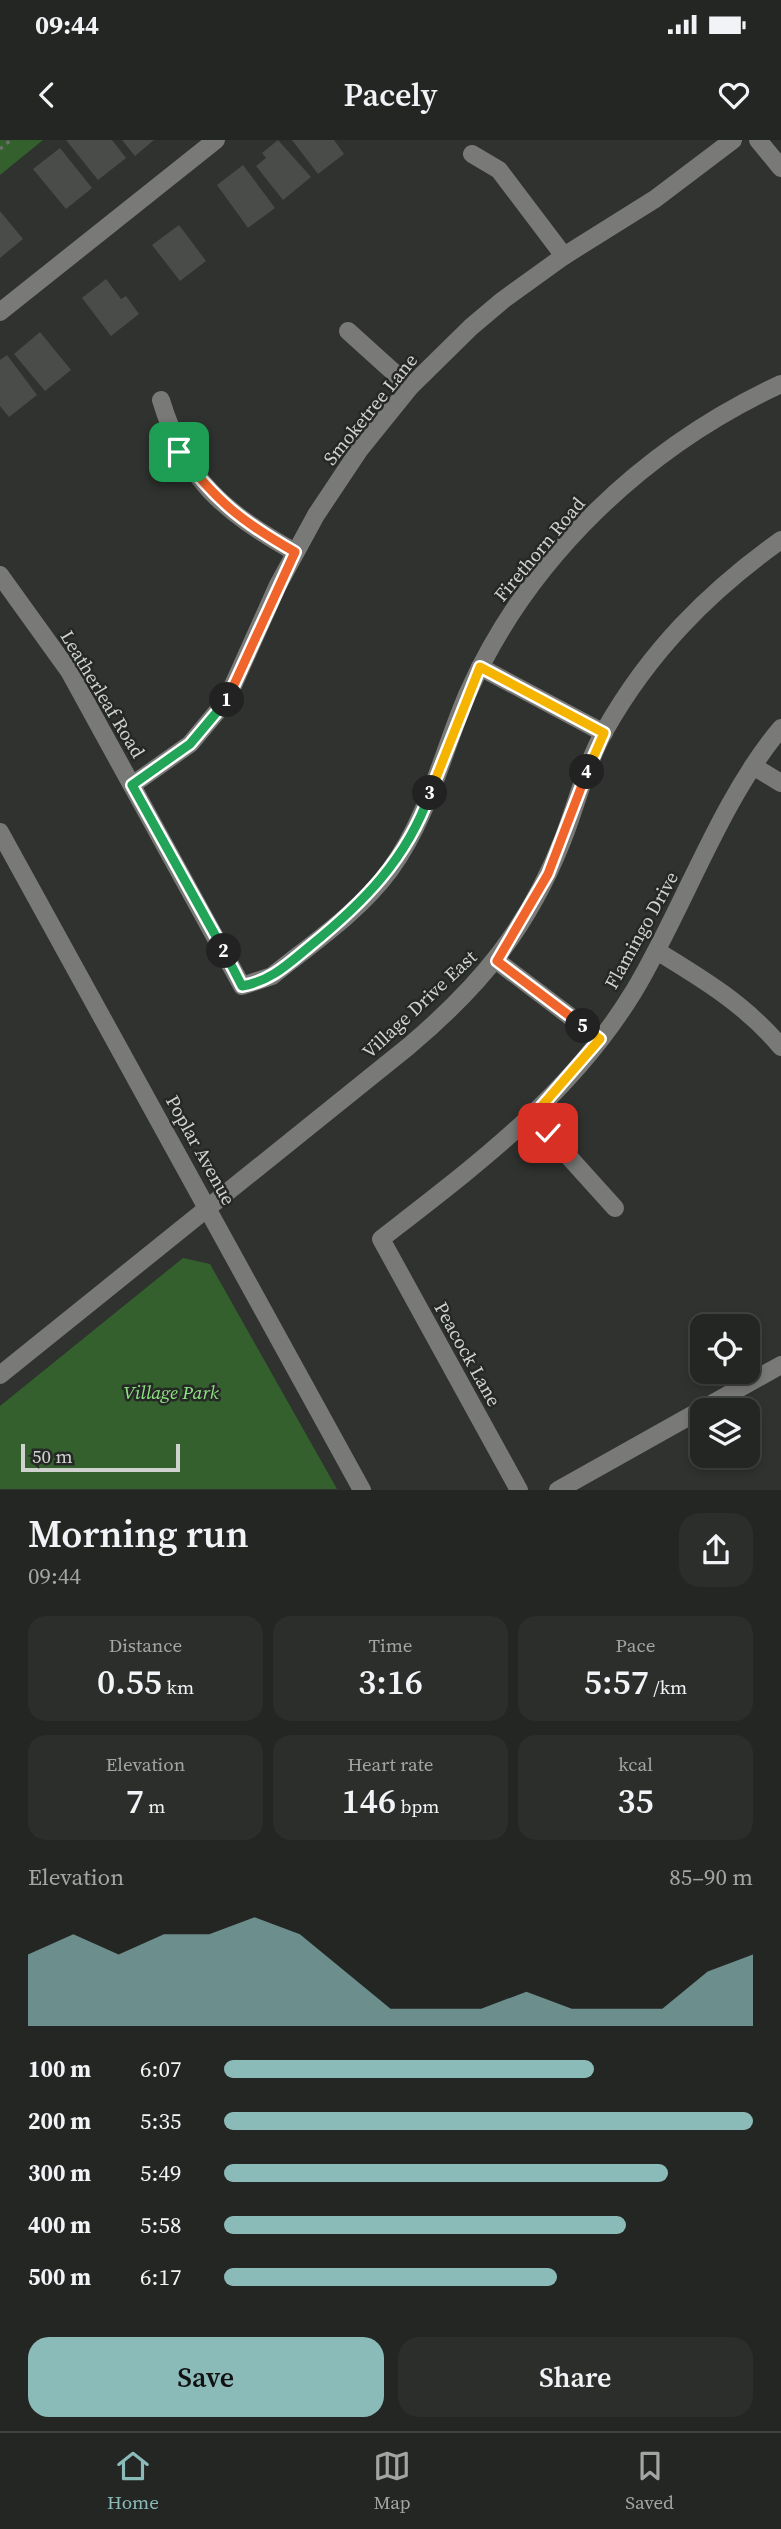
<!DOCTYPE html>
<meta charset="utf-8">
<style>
:root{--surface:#232622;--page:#2b2e2a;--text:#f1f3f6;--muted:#a3a5a5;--line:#404340;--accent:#8bbbb9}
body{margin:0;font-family:"Source Serif 4",serif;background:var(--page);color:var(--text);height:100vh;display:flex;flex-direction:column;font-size:26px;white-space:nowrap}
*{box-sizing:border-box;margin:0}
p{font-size:23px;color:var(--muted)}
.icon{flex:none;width:38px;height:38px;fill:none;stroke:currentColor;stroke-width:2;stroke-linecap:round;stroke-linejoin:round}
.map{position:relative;height:1350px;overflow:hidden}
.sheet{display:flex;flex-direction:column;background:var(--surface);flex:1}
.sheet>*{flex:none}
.tools{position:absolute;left:690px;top:1174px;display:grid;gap:14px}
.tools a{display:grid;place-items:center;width:70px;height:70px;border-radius:14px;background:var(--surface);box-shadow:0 4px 10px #0003,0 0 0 2px var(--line);font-size:35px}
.scale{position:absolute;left:21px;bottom:18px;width:159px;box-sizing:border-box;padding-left:7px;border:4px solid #d0d2d0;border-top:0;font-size:19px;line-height:24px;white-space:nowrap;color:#d0d2d0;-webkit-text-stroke:5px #252825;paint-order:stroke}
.pin{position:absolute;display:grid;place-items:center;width:60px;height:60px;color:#fff;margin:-30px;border-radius:14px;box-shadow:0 4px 10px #0006}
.km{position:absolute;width:35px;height:35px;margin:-18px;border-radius:50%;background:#222;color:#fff;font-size:19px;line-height:35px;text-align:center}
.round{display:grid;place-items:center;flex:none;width:74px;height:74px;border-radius:21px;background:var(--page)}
.head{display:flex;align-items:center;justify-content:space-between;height:119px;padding:0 28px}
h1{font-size:38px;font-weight:600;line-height:52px}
.metrics{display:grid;grid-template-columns:repeat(3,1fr);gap:10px;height:119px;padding:7px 28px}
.metrics div{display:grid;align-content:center;border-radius:18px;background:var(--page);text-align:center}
.metrics b{font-size:35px;font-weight:600}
.metrics small{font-size:19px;font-weight:400}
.metrics p{font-size:19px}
.chart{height:196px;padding:14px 28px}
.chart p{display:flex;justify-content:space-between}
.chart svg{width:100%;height:126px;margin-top:7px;fill:var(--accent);opacity:.7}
.primary-button{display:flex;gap:14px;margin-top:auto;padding:14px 28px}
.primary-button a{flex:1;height:80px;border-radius:21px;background:var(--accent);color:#111;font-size:28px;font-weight:600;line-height:80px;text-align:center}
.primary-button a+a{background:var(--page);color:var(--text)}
ul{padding:0 28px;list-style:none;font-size:23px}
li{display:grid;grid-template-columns:112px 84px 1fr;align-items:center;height:52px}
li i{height:18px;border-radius:9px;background:var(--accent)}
.status{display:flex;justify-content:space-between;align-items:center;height:49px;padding:0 35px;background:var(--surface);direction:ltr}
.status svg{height:19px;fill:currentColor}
header{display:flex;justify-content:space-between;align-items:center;height:91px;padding:0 28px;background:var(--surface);font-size:32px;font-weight:600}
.tabs{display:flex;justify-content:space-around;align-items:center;height:98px;border-top:2px solid var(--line);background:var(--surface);font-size:19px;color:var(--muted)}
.tabs a{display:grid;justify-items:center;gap:4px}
.tabs .current{color:var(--accent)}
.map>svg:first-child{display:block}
</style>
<div class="status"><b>09:44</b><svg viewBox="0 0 49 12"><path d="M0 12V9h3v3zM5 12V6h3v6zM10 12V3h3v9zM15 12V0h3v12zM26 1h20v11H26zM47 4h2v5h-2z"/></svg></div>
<header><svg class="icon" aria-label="back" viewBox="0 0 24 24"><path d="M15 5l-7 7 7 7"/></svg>Pacely<svg class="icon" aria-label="heart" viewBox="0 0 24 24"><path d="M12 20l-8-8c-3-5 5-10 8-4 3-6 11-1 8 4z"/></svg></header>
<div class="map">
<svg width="781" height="1350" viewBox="0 0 781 1350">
<rect width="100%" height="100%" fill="#2f322e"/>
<g fill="#33602d">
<polygon points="0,0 43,0 0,35"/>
<polygon points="183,1118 210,1124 337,1349 0,1349 0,1266"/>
</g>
<g fill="#494c49">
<polygon points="66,0 112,0 126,18 98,40"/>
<polygon points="122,0 154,0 135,16"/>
<polygon points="278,0 311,37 283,60 256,26 266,18 262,13"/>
<polygon points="292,0 334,0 344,14 318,34"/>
<polygon points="60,8 92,48 66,69 33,29"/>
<polygon points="243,25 275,68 248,88 217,45"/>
<polygon points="0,71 23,99 0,118"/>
<polygon points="179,85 206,121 180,141 152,105"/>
<polygon points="106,139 121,159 126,156 139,174 111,196 82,158"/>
<polygon points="40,192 71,230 45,251 14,214"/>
<polygon points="7,215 37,255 9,277 0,266 0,220"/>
</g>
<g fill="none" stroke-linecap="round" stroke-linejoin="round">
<polyline stroke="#6c6f6c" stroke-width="3.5" stroke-dasharray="3.5 5" stroke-linecap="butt" points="0,9 11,0"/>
<g stroke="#797a78" stroke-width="18">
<polyline points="758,0 781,28"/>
<polyline points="472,14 499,30 564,116"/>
<polyline points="0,172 216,0"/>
<polyline points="348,191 410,247"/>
<path d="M161 260C185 340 224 372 295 412"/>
<path d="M0 435 69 531 242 846 272 836C313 803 359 772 390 730 428 678 442 614 467 555 528 417 645 307 781 244"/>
<polyline points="480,527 604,593"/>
<polyline points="753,626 781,643"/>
<polyline points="132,645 190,604 226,561 278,445 316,375 360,309 410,247 471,187 503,160 564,116 655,59 733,0"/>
<polyline points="0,692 362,1350"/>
<path d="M657 811C703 839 746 865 781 907"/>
<polyline points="497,821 600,899"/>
<polyline points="532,976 615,1068"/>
<path d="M0 1235 409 906C481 845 528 788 563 699 577 663 586 624 605 590 649 512 708 452 781 400"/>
<path d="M519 1350 381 1099C475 1026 571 955 634 851 684 768 719 662 781 588"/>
<polyline points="558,1350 781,1225"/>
</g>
</g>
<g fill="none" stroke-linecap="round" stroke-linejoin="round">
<g stroke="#fff" stroke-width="14">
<path id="split-1" d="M179 312C216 361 242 382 295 412L227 560"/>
</g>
<g stroke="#fff" stroke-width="14">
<polyline id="split-2" points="224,811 132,645 190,604 227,560"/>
</g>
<g stroke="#fff" stroke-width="14">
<path id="split-3" d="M224 811 242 846C271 841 288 824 310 806 363 763 407 719 430 653"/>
</g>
<g stroke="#fff" stroke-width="14">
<polyline id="split-4" points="430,653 480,527 604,593 587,632"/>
</g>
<g stroke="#fff" stroke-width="14">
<polyline id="split-5" points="583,886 497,821 548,734 587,632"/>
</g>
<g stroke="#fff" stroke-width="14">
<polyline id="split-6" points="548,993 533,976 600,899 583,886"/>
</g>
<use href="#split-1" stroke="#f0652b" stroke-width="9"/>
<use href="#split-2" stroke="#22a559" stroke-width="9"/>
<use href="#split-3" stroke="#22a559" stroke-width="9"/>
<use href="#split-4" stroke="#f5b400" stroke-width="9"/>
<use href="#split-5" stroke="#f0652b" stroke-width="9"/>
<use href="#split-6" stroke="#f5b400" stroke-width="9"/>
</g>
<g text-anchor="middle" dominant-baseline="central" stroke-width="5" stroke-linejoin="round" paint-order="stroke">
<g font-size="19" fill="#d0d2d0" stroke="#252825">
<text transform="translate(370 269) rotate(-51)">Smoketree Lane</text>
<text transform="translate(539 409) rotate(-50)">Firethorn Road</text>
<text transform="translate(103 554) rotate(59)">Leatherleaf Road</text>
<text transform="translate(641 790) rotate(-61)">Flamingo Drive</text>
<text transform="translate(419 864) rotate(-43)">Village Drive East</text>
<text transform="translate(201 1010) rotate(61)">Poplar Avenue</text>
<text transform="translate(468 1214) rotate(61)">Peacock Lane</text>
</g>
<g font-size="19" font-style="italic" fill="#8ee583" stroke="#252825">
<text x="171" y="1252">Village Park</text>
</g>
</g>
</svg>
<div class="tools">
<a><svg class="icon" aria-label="locate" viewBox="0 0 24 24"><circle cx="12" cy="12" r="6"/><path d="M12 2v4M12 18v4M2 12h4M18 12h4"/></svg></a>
<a><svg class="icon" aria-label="layers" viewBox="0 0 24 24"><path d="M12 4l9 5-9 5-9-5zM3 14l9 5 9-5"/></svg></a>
</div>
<div class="scale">50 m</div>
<div class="pin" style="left:179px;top:312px;background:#1e9e55"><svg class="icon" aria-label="arrive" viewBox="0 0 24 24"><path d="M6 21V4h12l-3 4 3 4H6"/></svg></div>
<div class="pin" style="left:548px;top:993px;background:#d93025"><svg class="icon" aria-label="check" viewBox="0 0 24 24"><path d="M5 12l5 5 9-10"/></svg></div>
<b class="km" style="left:227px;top:560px">1</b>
<b class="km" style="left:224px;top:811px">2</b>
<b class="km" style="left:430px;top:653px">3</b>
<b class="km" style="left:587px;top:632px">4</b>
<b class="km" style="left:583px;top:886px">5</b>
</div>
<section class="sheet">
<div class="head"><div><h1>Morning run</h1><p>09:44</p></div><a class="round"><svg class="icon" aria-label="share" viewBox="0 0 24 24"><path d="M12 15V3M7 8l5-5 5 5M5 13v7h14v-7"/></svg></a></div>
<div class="metrics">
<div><p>Distance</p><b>0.55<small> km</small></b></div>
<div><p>Time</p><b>3:16</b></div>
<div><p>Pace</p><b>5:57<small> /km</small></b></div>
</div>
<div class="metrics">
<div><p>Elevation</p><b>7<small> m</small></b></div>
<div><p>Heart rate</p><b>146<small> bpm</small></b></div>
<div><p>kcal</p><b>35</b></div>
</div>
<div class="chart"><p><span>Elevation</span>85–90 m</p>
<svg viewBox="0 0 160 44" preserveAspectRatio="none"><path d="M0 44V19L10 12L20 19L30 12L40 12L50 6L60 12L70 25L80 38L90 38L100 38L110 32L120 38L130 38L140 38L150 25L160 19V44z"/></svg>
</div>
<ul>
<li><b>100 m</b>6:07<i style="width:70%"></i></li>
<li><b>200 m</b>5:35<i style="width:100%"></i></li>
<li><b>300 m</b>5:49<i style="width:84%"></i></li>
<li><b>400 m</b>5:58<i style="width:76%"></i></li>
<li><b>500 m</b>6:17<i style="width:63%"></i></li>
</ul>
<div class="primary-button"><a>Save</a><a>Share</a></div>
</section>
<nav class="tabs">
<a class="current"><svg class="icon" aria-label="home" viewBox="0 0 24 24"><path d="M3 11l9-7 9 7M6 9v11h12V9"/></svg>Home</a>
<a><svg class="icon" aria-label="map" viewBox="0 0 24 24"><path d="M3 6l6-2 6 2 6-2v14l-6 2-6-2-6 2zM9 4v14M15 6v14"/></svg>Map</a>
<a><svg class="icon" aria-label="saved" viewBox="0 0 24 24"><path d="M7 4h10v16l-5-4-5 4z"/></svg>Saved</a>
</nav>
